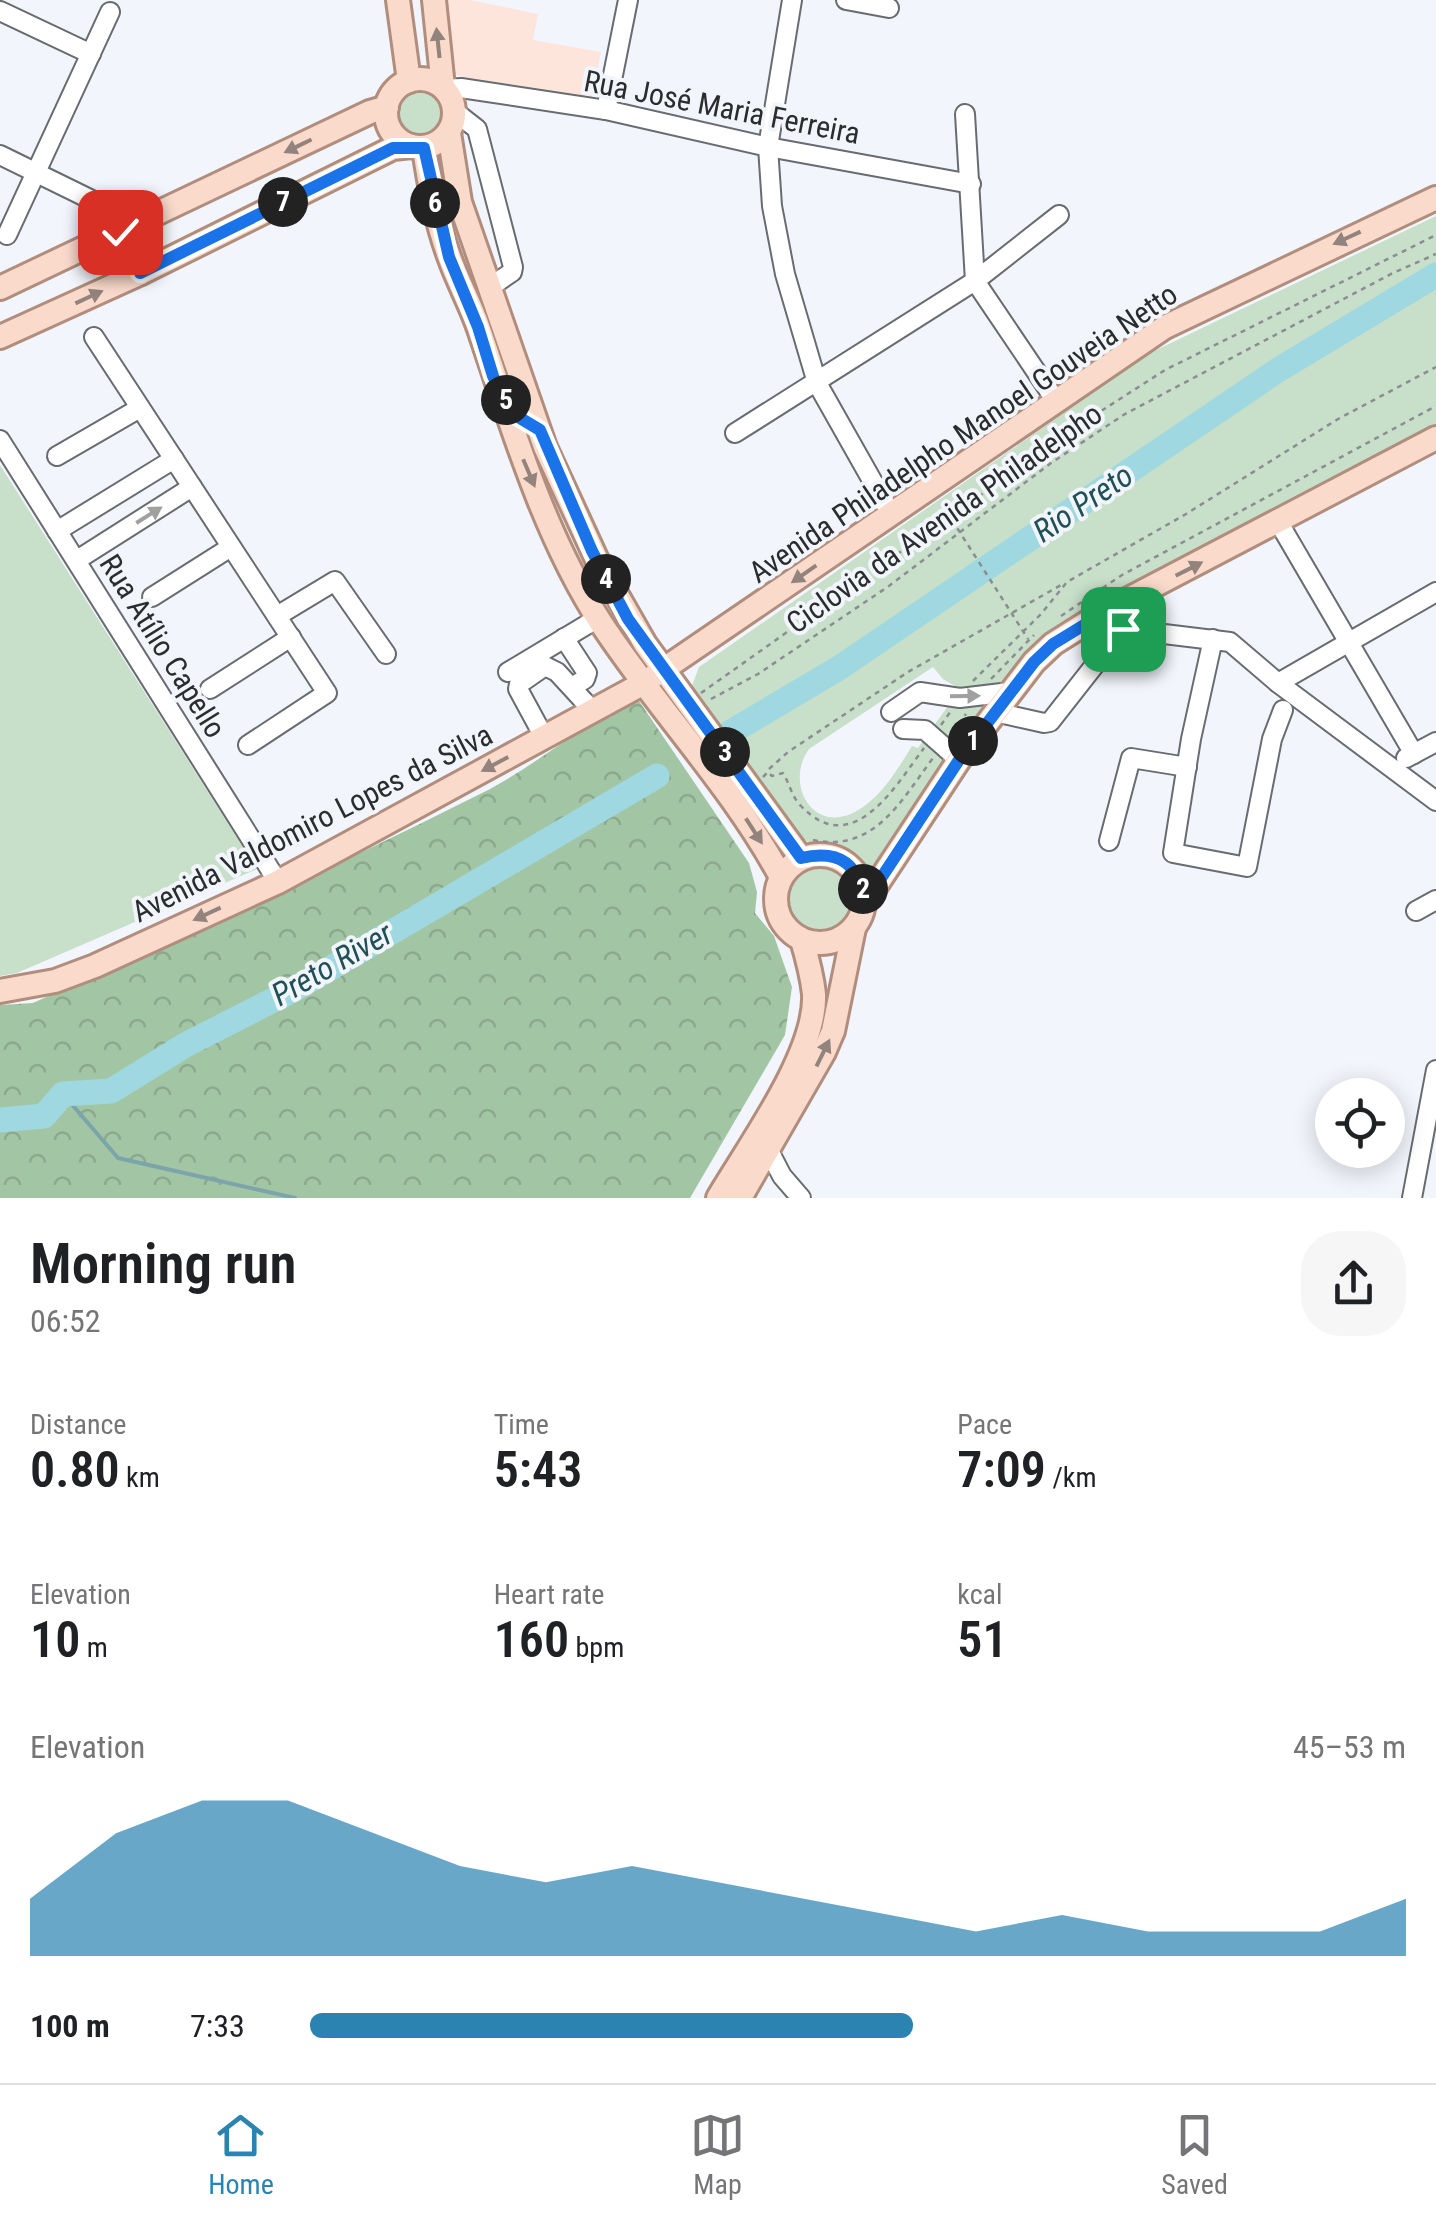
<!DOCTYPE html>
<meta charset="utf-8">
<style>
:root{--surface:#fff;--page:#f6f6f6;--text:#202124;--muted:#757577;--line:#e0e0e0;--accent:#2b83b1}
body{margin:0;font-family:"Roboto Condensed",sans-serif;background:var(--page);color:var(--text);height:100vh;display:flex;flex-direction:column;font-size:38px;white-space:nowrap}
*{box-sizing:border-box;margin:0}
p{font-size:32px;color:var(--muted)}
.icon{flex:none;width:55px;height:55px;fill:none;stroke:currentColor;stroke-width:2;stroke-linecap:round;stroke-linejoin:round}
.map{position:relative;height:1198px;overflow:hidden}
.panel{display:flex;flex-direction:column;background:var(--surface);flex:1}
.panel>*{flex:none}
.tools{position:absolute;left:1315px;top:1078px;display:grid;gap:20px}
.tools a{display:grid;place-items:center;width:90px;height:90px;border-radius:50%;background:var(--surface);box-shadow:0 5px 25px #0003;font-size:50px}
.pin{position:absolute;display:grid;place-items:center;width:85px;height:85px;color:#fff;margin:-42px;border-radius:20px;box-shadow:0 5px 15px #0006}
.km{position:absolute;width:50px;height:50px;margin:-25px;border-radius:50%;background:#222;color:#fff;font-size:28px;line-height:50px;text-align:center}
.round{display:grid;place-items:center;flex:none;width:105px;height:105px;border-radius:40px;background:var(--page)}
.summary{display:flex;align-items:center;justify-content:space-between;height:170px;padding:0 30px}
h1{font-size:55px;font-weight:600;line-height:75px}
.metrics{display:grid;grid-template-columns:repeat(3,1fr);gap:15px;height:170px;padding:10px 30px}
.metrics div{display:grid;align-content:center}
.metrics b{font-size:50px;font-weight:600}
.metrics small{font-size:28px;font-weight:400}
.metrics p{font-size:28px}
.chart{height:280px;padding:20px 30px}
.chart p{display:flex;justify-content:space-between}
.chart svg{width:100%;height:180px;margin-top:10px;fill:var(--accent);opacity:.7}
ul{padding:0 30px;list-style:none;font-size:32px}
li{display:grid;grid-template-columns:160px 120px 1fr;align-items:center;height:75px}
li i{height:25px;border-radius:12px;background:var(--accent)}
.tabs{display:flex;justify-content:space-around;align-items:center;height:140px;border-top:2px solid var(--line);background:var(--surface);font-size:28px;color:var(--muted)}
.tabs a{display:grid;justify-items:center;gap:5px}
.tabs .active{color:var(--accent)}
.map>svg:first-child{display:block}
</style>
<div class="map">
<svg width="1436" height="1198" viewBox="0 0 1436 1198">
<defs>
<pattern id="forest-crowns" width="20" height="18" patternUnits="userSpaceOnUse" patternTransform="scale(2.5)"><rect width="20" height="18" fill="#a2c5a4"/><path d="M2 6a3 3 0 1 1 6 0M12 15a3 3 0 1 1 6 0" fill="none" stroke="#8ca98e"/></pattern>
</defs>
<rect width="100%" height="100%" fill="#f2f5fb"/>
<polygon fill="#fee5dc" points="443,0 470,0 538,14 533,40 601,52 591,102 449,74"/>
<g fill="#c8dfc9" fill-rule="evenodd">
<circle cx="420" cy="118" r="25"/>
<path d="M1436 216V426L1084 617 873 875C846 836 829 856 797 836L690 691 699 667 1150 353ZM933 667 943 679 960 689 918 748 912 746C897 770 881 798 855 812 813 834 784 784 809 749Z"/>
<polygon points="0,465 257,869 17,973 0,976"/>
<circle cx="820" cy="896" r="35"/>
</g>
<path fill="url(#forest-crowns)" d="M639 701 749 863 757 892 755 913 774 936 792 987 785 1035 690 1198H0V1005L33 1003C184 935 334 868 482 793 536 766 582 723 639 701Z"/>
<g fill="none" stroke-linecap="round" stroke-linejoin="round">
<polyline stroke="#7ca4ab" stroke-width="4" points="63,1094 118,1158 295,1198"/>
<g stroke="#9fd8e0" stroke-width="25">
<polyline points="731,732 839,668 1278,370 1436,275"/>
<polyline points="0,1120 44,1116 63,1094 111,1091 187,1044 295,989 657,776"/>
</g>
<g stroke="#686b70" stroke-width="22">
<g id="minor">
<polyline points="792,0 768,147 772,206 785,274 817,383 891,514"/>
<polyline points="846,0 889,8"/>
<polyline points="0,11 91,54"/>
<polyline points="445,89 461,88 606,110 768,147 971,184"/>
<polyline points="606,110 628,0"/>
<polyline points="454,111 477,129 513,267 512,272 490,287"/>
<polyline points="965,114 975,281 1056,401"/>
<polyline points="0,155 104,206"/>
<polyline points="7,235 110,12"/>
<polyline points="94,337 327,693 248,745"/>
<polyline points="735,433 975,281 1059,215"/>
<polyline points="0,440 278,882"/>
<polyline points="57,456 140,408"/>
<polyline points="1279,523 1414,754"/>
<polyline points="57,531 174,459"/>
<polyline points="77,560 192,487"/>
<polyline points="152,597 231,547"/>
<polyline points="1102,613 1123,629 1230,642 1278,683 1436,801"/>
<polyline points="277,616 335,581 386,654"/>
<polyline points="564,638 587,673 585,679 572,687"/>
<polyline points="1213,639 1191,739 1173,853 1247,867 1272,739 1283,710"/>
<polyline points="508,672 598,618"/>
<polyline points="1278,683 1436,592"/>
<polyline points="210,689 291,637"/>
<polyline points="891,712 920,692 960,698 1010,692"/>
<polyline points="995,712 1044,723 1050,722 1123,629"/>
<polyline points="903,729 925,730 959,760"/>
<polyline points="544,737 518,689 519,684 545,666 557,672 593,711"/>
<polyline points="1406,758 1436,742"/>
<polyline points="1109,841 1131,758 1187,767"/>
<polyline points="1416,911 1436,900"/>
<polyline points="768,1149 782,1176 801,1198"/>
<polyline points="1412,1198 1436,1070"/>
</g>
</g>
<g stroke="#b08d7d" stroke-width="28">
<g id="major">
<polyline points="398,0 409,81"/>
<polyline points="434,0 443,87"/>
<circle cx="420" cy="113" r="34"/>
<polyline points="449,133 460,202 545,447 597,560 645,644 801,858"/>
<path d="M424 148C429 184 437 224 450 259 458 282 471 305 479 329 512 426 544 536 601 623 658 710 731 785 781 877"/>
<polyline points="120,231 132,244 141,273"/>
<polyline points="0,288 370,112 387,107"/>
<polyline points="0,337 141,273 393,148 411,146"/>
<circle cx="820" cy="899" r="44"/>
<polyline points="864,904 959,760 1034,662 1053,644 1102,613 1436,438"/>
<polyline points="0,991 55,981 95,966 278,882 642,684 1165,327 1436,198"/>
<path d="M718 1198C748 1147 817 1053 814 994 812 976 807 957 802 940"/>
<polyline points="740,1198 824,1052 833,1031 854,928"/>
</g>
</g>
<g stroke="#8b8d91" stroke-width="2.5" stroke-dasharray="5 5" stroke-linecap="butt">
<polyline points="952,520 1028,639"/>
<polyline points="1061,616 1122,575 1436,406"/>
<polyline points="991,679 1034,635"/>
<polyline points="973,681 1041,614 1067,582 1186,514 1338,419 1436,367"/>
<polyline points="701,693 1084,422 1165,370 1436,235"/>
<polyline points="711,699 758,674 889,586 1051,463 1125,414 1393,273 1436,254"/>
<polyline points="941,725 951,711"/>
<polyline points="953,732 966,714"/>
<polyline points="769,769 788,752 908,672 1061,585"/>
<path d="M763 777 768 772 772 776 783 773C790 784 791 796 801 806 853 861 896 785 924 748"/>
<path d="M813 840C874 853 901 801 933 758"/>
</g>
<use href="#minor" stroke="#fff" stroke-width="18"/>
<use href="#major" stroke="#fadacb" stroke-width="22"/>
</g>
<defs><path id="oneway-solid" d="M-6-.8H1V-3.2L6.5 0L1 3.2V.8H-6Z" transform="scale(2.5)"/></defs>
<g fill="#92837c">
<use href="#oneway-solid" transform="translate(438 43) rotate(-96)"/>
<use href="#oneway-solid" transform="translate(298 146) rotate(154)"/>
<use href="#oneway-solid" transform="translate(1347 238) rotate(155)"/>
<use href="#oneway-solid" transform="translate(89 297) rotate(-25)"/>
<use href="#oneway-solid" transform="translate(529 473) rotate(67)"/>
<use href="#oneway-solid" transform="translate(1189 569) rotate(-27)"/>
<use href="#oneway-solid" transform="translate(804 574) rotate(145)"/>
<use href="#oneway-solid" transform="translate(495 764) rotate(152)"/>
<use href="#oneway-solid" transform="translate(754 831) rotate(57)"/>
<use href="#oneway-solid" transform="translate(207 914) rotate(155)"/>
<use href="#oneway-solid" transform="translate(823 1053) rotate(-64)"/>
</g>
<g fill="#a0a0a1">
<use href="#oneway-solid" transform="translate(149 515) rotate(-32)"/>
<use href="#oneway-solid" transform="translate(965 696) rotate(-1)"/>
</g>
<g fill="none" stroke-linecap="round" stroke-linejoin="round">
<g stroke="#fff" stroke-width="20">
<path id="route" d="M120 232 132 244 140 273 393 148H424L449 257 478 327 493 376 502 395 520 418 540 430 592 551 628 619 801 858C840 849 860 864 864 904L959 760 1034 662 1053 644 1102 614 1123 629"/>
</g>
<use href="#route" stroke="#1a73e8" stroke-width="12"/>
</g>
<g text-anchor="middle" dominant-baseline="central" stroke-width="8" stroke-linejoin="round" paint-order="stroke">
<g font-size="30" fill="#2b2c2e" stroke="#f2f5fb">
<text transform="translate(722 107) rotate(11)">Rua José Maria Ferreira</text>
<text transform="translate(963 433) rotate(-34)">Avenida Philadelpho Manoel Gouveia Netto</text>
<text transform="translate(944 518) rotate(-35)">Ciclovia da Avenida Philadelpho</text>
<text transform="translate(163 646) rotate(58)">Rua Atílio Capello</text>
<text transform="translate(312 823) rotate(-27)">Avenida Valdomiro Lopes da Silva</text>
</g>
<g font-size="32" font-style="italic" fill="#1f5056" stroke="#f2f5fb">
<text transform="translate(1083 503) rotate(-34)">Rio Preto</text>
<text transform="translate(332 964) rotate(-30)">Preto River</text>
</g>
</g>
</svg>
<div class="tools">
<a><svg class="icon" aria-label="locate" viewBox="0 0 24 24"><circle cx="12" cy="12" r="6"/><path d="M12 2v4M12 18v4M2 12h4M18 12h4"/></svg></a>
</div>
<div class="pin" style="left:1123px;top:629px;background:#1e9e55"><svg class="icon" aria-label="arrive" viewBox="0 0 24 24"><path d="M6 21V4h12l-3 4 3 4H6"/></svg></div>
<div class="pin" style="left:120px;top:232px;background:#d93025"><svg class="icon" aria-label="check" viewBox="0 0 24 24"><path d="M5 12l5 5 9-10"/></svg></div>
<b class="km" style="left:973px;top:741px">1</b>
<b class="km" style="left:863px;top:889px">2</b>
<b class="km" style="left:725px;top:752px">3</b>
<b class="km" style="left:606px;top:579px">4</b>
<b class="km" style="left:506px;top:400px">5</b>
<b class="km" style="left:435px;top:203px">6</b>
<b class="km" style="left:283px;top:202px">7</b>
</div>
<section class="panel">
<div class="summary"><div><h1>Morning run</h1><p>06:52</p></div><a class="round"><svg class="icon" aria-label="share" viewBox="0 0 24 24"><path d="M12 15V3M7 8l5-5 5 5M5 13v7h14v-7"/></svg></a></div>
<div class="metrics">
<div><p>Distance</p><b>0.80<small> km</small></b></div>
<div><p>Time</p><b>5:43</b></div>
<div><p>Pace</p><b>7:09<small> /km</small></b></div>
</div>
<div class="metrics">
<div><p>Elevation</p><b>10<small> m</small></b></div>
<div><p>Heart rate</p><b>160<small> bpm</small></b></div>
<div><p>kcal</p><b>51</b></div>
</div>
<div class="chart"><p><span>Elevation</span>45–53 m</p>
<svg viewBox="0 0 160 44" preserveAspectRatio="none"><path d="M0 44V30L10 14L20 6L30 6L40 14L50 22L60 26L70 22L80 26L90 30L100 34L110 38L120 34L130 38L140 38L150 38L160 30V44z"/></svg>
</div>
<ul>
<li><b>100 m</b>7:33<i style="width:55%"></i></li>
</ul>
</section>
<nav class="tabs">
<a class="active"><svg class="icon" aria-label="home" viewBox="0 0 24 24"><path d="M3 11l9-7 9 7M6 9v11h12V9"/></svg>Home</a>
<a><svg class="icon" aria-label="map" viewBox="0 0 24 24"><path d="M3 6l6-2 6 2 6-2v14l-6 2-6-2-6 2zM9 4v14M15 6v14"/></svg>Map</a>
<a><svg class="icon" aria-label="saved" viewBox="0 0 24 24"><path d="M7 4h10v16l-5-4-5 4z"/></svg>Saved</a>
</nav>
